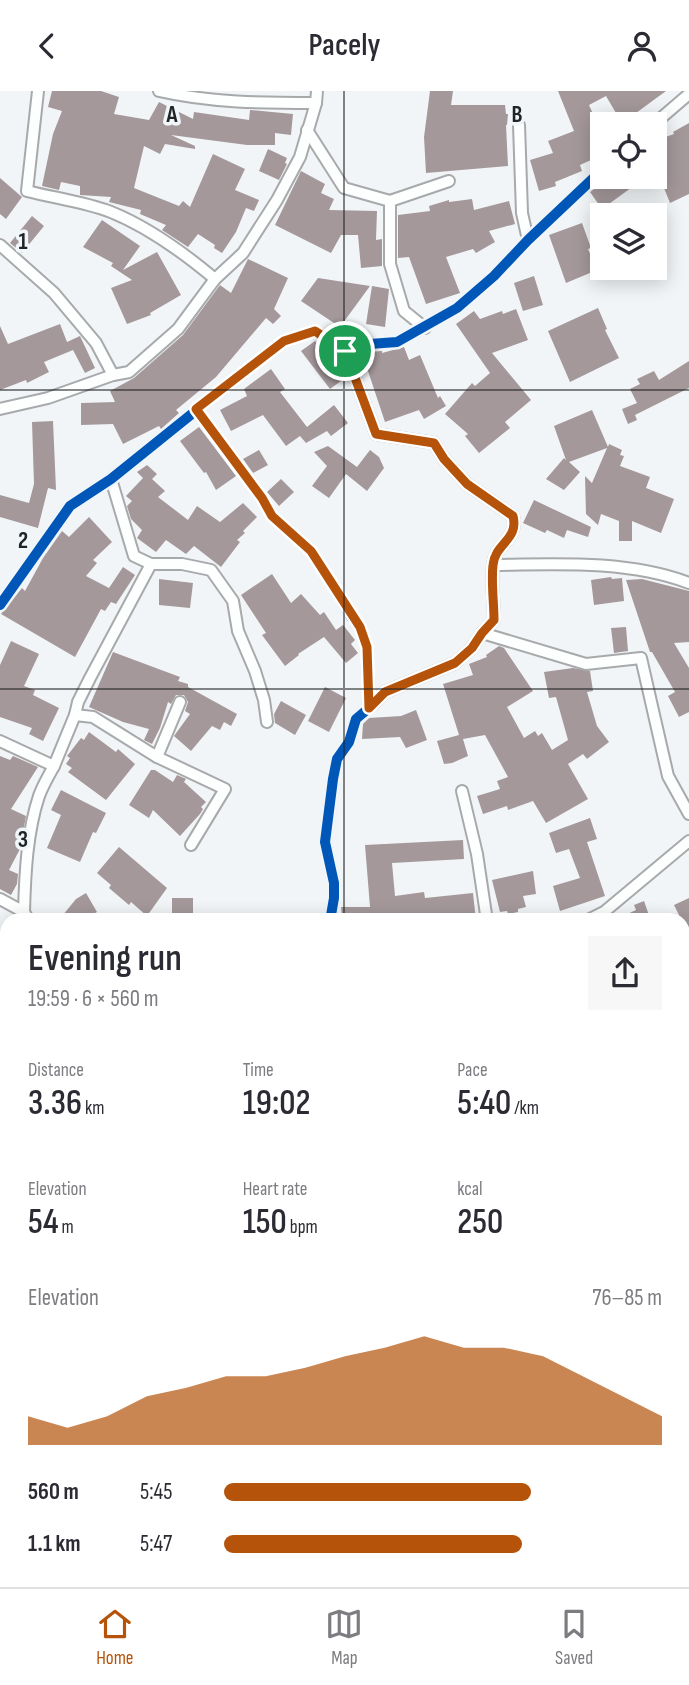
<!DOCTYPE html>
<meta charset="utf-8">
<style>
:root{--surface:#fff;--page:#f7f7f7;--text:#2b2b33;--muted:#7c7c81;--line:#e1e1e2;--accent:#b45309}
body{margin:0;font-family:"Sofia Sans Condensed",sans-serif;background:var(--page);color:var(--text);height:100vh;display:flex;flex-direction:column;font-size:26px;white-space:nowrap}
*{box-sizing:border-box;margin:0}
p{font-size:23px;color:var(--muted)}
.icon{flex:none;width:38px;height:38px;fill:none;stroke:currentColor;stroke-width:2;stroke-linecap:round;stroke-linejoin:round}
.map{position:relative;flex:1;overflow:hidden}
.sheet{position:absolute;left:0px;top:822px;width:690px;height:674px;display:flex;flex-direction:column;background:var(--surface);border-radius:21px 21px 0 0;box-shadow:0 4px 18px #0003}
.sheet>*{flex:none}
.tools{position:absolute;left:590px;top:21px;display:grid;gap:14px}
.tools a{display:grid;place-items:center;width:77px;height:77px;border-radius:0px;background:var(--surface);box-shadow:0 4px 18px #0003;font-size:35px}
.pin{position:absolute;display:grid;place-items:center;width:60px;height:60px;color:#fff;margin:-30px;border:4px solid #fff;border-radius:50%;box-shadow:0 2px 7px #0007}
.round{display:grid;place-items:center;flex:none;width:74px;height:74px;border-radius:0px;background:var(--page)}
.headline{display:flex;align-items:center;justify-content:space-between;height:119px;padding:0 28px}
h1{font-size:38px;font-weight:600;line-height:52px}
.metrics{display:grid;grid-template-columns:repeat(3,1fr);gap:10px;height:119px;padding:7px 28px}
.metrics div{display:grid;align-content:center}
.metrics b{font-size:35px;font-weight:600}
.metrics small{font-size:19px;font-weight:400}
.metrics p{font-size:19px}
.chart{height:196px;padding:14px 28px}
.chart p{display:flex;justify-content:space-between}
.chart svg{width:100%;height:126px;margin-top:7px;fill:var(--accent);opacity:.7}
ul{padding:0 28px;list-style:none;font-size:23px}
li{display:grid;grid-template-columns:112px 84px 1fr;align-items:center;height:52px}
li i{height:18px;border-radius:9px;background:var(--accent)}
header{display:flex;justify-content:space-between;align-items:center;height:91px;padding:0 28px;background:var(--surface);font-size:32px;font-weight:600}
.dock{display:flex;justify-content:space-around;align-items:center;height:98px;border-top:2px solid var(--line);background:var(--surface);font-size:19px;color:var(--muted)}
.dock a{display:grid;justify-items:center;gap:4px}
.dock .current{color:var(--accent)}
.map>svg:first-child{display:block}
</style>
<header><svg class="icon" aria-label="back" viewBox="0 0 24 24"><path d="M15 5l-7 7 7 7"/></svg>Pacely<svg class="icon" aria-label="person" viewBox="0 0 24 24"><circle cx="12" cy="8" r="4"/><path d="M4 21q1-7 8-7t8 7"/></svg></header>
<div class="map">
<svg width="689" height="1496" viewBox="0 0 689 1496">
<rect width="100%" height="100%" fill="#f2f5f7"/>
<g fill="#a4989a" fill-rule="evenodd">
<polygon points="52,0 101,0 119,6 114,23 149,29 159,11 193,28 194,21 249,29 250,19 293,23 291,44 275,42 275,54 247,54 171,44 195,55 195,58 165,53 160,63 144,55 134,97 179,115 183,110 190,116 213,63 245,78 235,99 259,109 254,120 246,117 236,141 222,162 214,157 215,154 198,143 188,156 162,139 166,134 140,123 141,119 109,111 111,106 80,104 80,95 61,91 59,99 42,95 53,43 62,20 48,16"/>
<polygon points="430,0 453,0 451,14 505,14 506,23 508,23 507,34 506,34 508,75 426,82 424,46"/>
<path d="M558 0H666L636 22 642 33H602V64L580 74 582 80 555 91 556 95 539 100 530 69 553 62 548 50 574 40ZM606 5 616 22 597 32 589 14Z"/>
<polygon points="689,32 689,103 670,112 654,72 654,50 674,43 673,41"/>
<polygon points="268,58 287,67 285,72 287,73 279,89 259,80"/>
<polygon points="301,80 325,93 321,102 334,108 329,119 377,120 376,149 382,148 382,175 361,177 358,144 341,144 331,162 275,134"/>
<polygon points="610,86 646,86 602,118 590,101"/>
<polygon points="0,87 22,106 6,128 0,123"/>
<polygon points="472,108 474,119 509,110 515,133 489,140 495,151 476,162 473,158 446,166 460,202 426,213 409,166 398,167 398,124 430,120 429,115 449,109 449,111"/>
<polygon points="32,125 44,135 22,162 10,152"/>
<polygon points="102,129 140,155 123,179 157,161 181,204 150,222 151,224 127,233 111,197 132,189 111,175 113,172 83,156"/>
<polygon points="582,132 591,157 588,158 597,179 566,192 549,144"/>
<polygon points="248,168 288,187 274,218 281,225 273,233 266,227 216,286 176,319 179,322 161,338 159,335 123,353 113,333 81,334 81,312 115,311 110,300 134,287 183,244 220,194 231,202"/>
<polygon points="534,185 543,214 523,220 514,192"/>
<polygon points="318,187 370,195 340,236 301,210"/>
<polygon points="372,195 389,198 385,236 366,233"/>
<polygon points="598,217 607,238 605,239 619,267 570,291 548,240"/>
<polygon points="516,218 528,249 492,262 531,309 505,331 510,337 479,362 465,345 468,343 445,323 472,292 475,295 490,282 456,233 474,220 480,228 502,220 503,223"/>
<polygon points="60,233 67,251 80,245 95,277 85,282 73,259 44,271 49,281 27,292 26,289 0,299 0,235 8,253"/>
<polygon points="315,250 345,287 330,298 301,260"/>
<polygon points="404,256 409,269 420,264 438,307 440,305 446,315 424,328 419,319 385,331 367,277 370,276 365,261 382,260 382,262"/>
<polygon points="689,270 689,297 635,324 637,329 628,333 622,318 637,312 630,298 640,293 637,288 654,280 659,289"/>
<polygon points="271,278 285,298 280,301 307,336 334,314 348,332 331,345 327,340 306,352 300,345 286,355 263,324 231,340 220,319 247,305 244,298"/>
<polygon points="592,319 608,356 609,353 622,359 620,364 624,365 620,375 650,386 646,397 674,408 661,442 632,430 632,450 619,450 619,430 601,423 598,434 586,423 585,385 592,392 607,357 569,371 580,381 564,399 546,388 564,367 566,369 554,335"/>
<polygon points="53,330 56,399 48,397 38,437 0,426 0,404 29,412 34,393 32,331"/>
<polygon points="199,336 236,385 216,399 206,381 204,382 180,350"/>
<polygon points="328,355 357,376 370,359 379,366 384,377 367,400 346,383 329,407 312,395 327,375 314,361"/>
<polygon points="259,359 268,374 253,382 243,368"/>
<polygon points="147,374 157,383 152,388 165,400 158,406 188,429 197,415 220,431 243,412 257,426 243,440 245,442 237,449 240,451 221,476 194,455 186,463 166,449 156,461 137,447 142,439 131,428 127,415 132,410 126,405 143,387 137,381"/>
<polygon points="281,388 294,401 279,415 267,401"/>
<polygon points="534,409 591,436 588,446 567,439 564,447 547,439 545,442 523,432"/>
<polygon points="89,426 112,451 93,469 97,472 86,485 109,497 123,476 135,484 116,513 111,511 105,520 101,518 75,566 1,523 22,497 25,500 43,467 62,440 69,446"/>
<polygon points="272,483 291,512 301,503 320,524 324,521 336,539 343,534 355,549 351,553 358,562 346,572 324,546 298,563 299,564 285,575 262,544 266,542 241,504"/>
<polygon points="611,486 612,488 622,487 624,510 594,514 591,489"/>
<polygon points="159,488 193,492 190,517 159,514"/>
<polygon points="642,488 689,500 689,551 674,552 689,577 689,621 679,626 668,605 675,601 652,561 650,561 626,489"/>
<polygon points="626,536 628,560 614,562 611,537"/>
<polygon points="11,550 39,563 24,595 35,599 33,604 59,617 43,650 29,643 32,637 0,626 0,574"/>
<polygon points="499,555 504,557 533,600 507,616 524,647 535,640 538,645 542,642 552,659 568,649 556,606 549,607 544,581 573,577 590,580 593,600 587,601 597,635 609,651 587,668 583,663 568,673 588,708 546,732 533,710 508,719 507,715 483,723 477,705 500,698 497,690 508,686 485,644 463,648 468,665 452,672 444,673 437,650 459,644 443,593 473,584 469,573 487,566 486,564"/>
<polygon points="113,561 180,586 178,590 188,593 188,596 237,623 231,635 224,631 220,639 212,635 191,660 174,645 190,623 185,620 188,611 184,604 176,604 171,613 168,611 160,637 152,653 144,649 149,638 123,631 89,616"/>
<polygon points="325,596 346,607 329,641 308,630"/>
<polygon points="281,610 306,624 295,644 275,632 274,623"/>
<polygon points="416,619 427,649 406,657 400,646 362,648 363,633 369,627 401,625"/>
<polygon points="89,641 116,661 118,658 135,673 106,709 68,681 72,677 66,673 70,667 67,665 81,647 84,649"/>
<polygon points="0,665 10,669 13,665 38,676 11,718 26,725 20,758 9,779 18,783 17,793 11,804 0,798"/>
<polygon points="151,679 155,679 173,691 177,684 186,688 184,691 206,711 201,716 203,718 200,723 180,745 153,719 149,727 129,714"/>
<polygon points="61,699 106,722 96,742 93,741 80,771 47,757 61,724 51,719"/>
<polygon points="590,727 597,748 587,751 605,805 560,820 553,795 580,787 569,758 556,762 549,742"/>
<polygon points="463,749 464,768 392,772 395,805 424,801 425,807 473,802 476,830 349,830 349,827 342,828 341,816 370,816 365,754"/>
<polygon points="119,756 167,797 147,825 131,811 129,814 109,797 111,794 97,782"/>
<polygon points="533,780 536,803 523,805 526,816 518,818 518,821 508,823 507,820 500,821 492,789"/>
<polygon points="86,802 97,821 81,830 58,830 76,808"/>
<rect x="172" y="807" width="21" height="23"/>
<polygon points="689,807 689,849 682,830 674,814"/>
<polygon points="644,810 651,830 612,830 636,819 634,814"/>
</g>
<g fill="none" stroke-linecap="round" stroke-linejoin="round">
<g stroke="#a7a9ab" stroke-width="14">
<g id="street">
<path d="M38 0 27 100C54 107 85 111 111 121 148 136 184 162 215 188"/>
<path d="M159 0C211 12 263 12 316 12"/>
<polyline points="654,33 689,3"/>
<polyline points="519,34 522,122 528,149"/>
<polyline points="307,39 344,97 390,110 390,173 404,220 425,237"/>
<polyline points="390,110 449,90"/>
<polyline points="0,154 54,202 96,252 113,284"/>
<path d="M345 260 376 343 434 352 444 368 467 393 513 425C519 449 495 452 493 474 491 491 494 512 494 529L482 542 472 557 455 572 385 601 369 617"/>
<polyline points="0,318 48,307 113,284 129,281 178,238 215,188 243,162 277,109 300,66 316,12 317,0"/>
<polyline points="196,318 262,407 272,425 311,460 351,526 360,536 367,556 369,617 356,628 349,651 337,668 333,688 325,751 334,792 334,807 330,830"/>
<polyline points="111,388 134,465 151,473 182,473 211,479 233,510 238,540 255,580 264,609 267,631"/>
<path d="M493 474C557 473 628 469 689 492"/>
<polyline points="0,514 70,415 111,388 259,269 284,250 315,240 345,260 356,254 397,251 457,217 494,185 528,149 602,79"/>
<polyline points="482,542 586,573 641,567 668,685 689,723"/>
<polyline points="75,624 78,611 90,587 151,473"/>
<path d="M0 650 54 675C49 684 43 694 39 705 27 741 25 783 24 821"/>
<polyline points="157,666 225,698 191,754"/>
<polyline points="54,675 75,624 93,626 157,666 180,611"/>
<polyline points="462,700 477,763 487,830"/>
<polyline points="0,808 24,821 29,830"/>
<polyline points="586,830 604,821 689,750"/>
<polyline points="0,951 7,943"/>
<polyline points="682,1154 689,1159"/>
<polyline points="682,1233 689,1236"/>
<polyline points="0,1238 7,1232"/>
<polyline points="0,1315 7,1315"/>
<polyline points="682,1358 689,1357"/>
<polyline points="0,1474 7,1470"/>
<polyline points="72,1489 78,1496"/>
<polyline points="150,1496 155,1489"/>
<polyline points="221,1496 226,1489"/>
<polyline points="468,1496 471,1489"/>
</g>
</g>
<use href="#street" stroke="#fdfefe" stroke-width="10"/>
<g stroke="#f0f6f9" stroke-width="15">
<g id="cycleway">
<polyline points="196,318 262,407 272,425 311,460 351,526 360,536 367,556 369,617 356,628 349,651 337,668 333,688 325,751 334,792 334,807 330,830"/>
<polyline points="0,514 70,415 111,388 259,269 284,250 315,240 345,260 356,254 397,251 457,217 494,185 528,149 602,79"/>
</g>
</g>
<use href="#cycleway" stroke="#0057b8" stroke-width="10"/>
</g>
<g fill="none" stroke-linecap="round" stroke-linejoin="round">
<g stroke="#fff" stroke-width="14">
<path id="route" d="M315 240 345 260 376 343 434 352 444 368 467 393 513 425C519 449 495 452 493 474 491 491 494 512 494 529L482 542 472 557 455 572 385 601 369 617 367 556 360 536 311 460 272 425 262 407 196 318 284 250Z"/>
</g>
<use href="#route" stroke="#b45309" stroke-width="9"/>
</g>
<path fill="none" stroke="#212324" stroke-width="2" stroke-opacity="0.55" d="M344 0V830M0 299H689M0 598H689M0 898H7M682 898H689M0 1197H7M682 1197H689M344 1489V1496"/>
<g font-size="23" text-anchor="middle" font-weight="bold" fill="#212324" stroke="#f0f6f9" stroke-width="7" stroke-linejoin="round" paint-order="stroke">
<text x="172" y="31">A</text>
<text x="517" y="31">B</text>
<text x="23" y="158">1</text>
<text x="23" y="457">2</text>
<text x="23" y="756">3</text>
</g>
</svg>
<div class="tools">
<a><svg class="icon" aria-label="locate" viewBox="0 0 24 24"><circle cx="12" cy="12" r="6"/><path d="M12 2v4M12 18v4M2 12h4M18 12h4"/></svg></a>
<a><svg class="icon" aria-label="layers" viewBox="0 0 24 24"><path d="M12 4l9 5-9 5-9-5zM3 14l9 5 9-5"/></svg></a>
</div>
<div class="pin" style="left:345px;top:260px;background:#1e9e55"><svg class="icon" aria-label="arrive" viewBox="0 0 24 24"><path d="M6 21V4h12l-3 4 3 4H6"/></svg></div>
<section class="sheet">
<div class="headline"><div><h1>Evening run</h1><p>19:59 · 6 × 560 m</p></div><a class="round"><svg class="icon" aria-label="share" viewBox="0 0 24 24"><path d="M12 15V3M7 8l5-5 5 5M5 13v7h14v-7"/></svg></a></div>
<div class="metrics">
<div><p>Distance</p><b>3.36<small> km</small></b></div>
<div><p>Time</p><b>19:02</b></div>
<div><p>Pace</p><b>5:40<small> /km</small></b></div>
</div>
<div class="metrics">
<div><p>Elevation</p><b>54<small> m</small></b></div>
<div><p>Heart rate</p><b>150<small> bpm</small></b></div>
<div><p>kcal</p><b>250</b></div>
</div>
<div class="chart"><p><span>Elevation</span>76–85 m</p>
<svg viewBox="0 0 160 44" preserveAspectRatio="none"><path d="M0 44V34L10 38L20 34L30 27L40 24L50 20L60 20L70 17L80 13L90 10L100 6L110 10L120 10L130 13L140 20L150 27L160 34V44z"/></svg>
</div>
<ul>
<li><b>560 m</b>5:45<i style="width:70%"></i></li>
<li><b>1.1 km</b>5:47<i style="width:68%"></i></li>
</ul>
</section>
</div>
<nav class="dock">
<a class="current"><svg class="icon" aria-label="home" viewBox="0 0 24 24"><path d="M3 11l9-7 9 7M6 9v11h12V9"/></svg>Home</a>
<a><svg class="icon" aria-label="map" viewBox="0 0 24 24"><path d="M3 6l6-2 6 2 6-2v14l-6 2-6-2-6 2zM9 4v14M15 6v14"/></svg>Map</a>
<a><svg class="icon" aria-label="saved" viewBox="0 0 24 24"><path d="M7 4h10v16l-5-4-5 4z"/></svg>Saved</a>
</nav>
